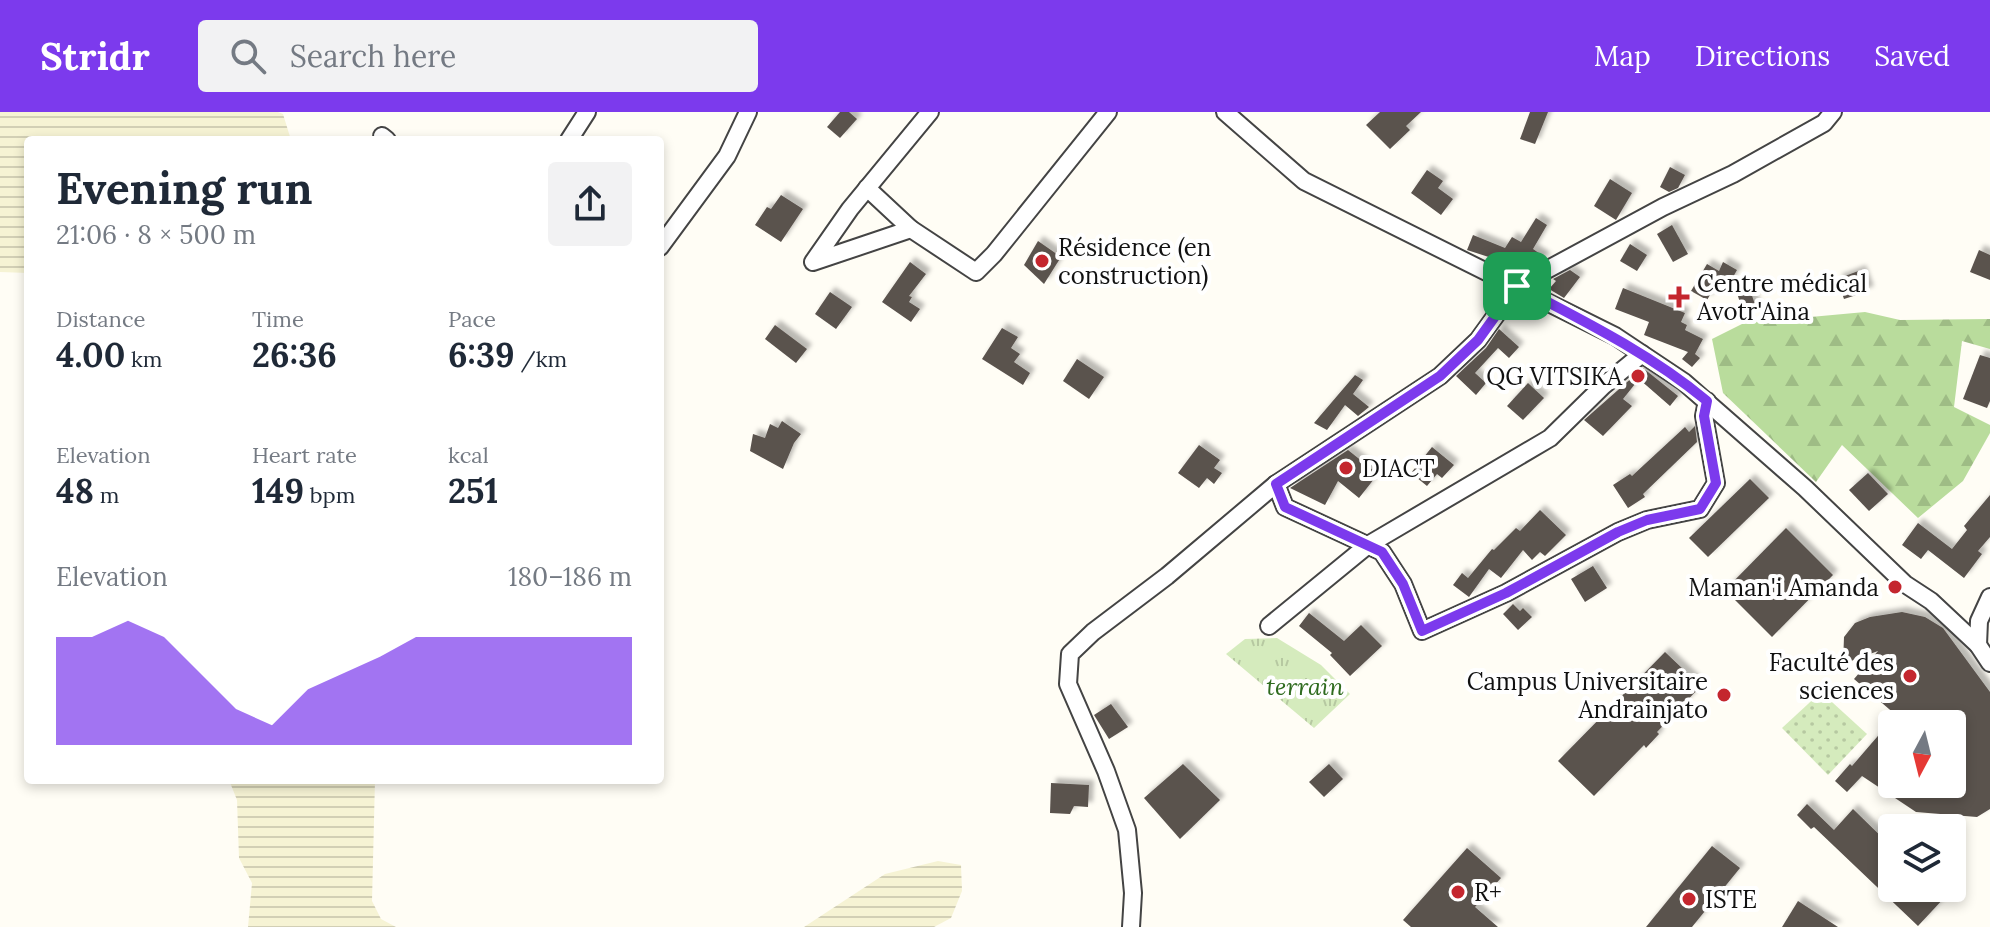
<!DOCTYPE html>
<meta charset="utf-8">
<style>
:root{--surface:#fff;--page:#f2f2f3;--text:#1f2937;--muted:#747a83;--accent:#7c3aed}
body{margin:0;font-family:Lora,serif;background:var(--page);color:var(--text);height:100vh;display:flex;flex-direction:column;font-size:30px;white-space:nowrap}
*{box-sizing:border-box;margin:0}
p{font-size:26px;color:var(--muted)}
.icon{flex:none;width:44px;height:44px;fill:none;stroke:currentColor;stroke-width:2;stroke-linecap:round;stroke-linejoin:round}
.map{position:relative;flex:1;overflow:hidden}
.details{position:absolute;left:24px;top:24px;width:640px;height:648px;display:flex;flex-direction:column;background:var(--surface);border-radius:8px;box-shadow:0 4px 12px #0003}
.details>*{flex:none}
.needle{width:52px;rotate:187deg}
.controls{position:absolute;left:1878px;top:598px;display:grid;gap:16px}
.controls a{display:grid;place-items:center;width:88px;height:88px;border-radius:8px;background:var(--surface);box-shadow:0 4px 12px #0003;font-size:40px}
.pin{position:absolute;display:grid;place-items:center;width:68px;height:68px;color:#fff;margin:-34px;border-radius:16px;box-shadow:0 4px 12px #0006}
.round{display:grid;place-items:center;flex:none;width:84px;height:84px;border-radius:8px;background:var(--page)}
.head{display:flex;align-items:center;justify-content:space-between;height:136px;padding:0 32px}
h1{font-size:44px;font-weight:700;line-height:60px}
.metrics{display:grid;grid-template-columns:repeat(3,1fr);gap:12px;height:136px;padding:8px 32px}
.metrics div{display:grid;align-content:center}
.metrics b{font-size:34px;font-weight:700}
.metrics small{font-size:22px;font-weight:400}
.metrics p{font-size:22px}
.chart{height:224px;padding:16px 32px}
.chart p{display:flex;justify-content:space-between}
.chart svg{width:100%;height:144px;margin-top:8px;fill:var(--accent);opacity:.7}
header{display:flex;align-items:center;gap:48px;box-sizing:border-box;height:112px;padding:0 40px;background:var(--accent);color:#fff}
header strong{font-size:38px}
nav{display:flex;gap:44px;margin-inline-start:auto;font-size:28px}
.search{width:560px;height:72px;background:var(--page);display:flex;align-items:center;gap:20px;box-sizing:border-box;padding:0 28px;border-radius:8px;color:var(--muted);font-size:30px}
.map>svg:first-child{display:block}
</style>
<header>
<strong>Stridr</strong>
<div class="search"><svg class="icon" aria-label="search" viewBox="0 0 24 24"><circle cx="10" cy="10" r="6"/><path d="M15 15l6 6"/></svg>Search here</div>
<nav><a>Map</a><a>Directions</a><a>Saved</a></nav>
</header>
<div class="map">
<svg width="1990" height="815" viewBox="0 0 1990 815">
<defs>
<pattern id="farmland-rules" width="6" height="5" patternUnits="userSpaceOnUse" patternTransform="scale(2)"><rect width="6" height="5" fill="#f6f3d4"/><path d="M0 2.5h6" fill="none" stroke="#d2cfb5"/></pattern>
<pattern id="grass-dots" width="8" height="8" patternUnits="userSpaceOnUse" patternTransform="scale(2)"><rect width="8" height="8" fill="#d5ebbd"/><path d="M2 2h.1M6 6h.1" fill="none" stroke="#b6c8a1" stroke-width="1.8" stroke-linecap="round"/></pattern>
<pattern id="forest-firs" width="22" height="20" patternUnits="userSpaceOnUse" patternTransform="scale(2)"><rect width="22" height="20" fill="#b9dc9c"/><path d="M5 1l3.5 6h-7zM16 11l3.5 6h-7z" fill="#9ebc85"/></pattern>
<pattern id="park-tufts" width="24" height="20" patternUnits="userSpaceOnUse" patternTransform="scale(2)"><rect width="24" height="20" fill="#d5ebbd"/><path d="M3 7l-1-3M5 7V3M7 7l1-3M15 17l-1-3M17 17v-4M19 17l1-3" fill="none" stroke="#b6c8a1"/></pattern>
<filter id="shadow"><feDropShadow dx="5" dy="-5" stdDeviation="2" flood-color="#0004"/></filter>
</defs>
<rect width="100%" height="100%" fill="#fffdf5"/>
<g fill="url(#farmland-rules)">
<polygon points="0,0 278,0 283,2 291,28 28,28 28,161 0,160"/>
<polygon points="229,668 375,668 372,789 381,807 396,815 248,815 252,771 239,746 237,688"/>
<polygon points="938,749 961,753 962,779 951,806 934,815 804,815 885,762"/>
</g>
<polygon fill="url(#grass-dots)" points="1821,580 1867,622 1828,663 1782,616"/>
<polygon fill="url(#forest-firs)" points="1865,200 1900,208 1990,207 1990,237 1962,229 1954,295 1990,313 1990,321 1963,369 1918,406 1842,333 1816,370 1723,281 1712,227 1744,211"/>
<polygon fill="url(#park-tufts)" points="1277,526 1321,553 1350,582 1314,616 1226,542 1245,527"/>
<g fill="#5a524d" fill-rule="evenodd" filter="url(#shadow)">
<polygon points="840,0 849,0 857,7 840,26 827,15"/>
<polygon points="1380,0 1421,0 1406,14 1410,18 1390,37 1366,13"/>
<polygon points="1530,0 1548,0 1535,32 1520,27"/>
<polygon points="1670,55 1685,63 1678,76 1669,80 1660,75"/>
<polygon points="1427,58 1443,69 1438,76 1453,87 1441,103 1411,81"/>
<polygon points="1610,67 1632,81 1616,108 1594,94"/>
<polygon points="781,83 803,97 781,130 755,113 767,95 771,97"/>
<polygon points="1536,106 1547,113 1533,137 1546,146 1531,154 1522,148 1516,159 1498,148 1467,138 1473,123 1505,136 1512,125 1521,130"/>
<polygon points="1672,113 1688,142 1673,150 1657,122"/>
<polygon points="1038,129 1061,145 1044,172 1024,153"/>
<polygon points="1630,132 1647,143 1637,159 1620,149"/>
<polygon points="1979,138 1990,143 1990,168 1970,160"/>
<polygon points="910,150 926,162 909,184 912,185 909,190 920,197 911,210 882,190"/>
<polygon points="1723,150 1737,158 1728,174 1719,168 1707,188 1691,179 1707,152 1719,159"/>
<polygon points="1570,158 1580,165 1564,186 1549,177 1556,169 1553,167"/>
<polygon points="1861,158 1869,179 1844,187 1837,167"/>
<polygon points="1749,174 1757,199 1744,203 1736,178"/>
<polygon points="1623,176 1685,201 1681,210 1687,213 1685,218 1703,227 1695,242 1700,246 1692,255 1682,247 1688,240 1644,223 1649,210 1615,197"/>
<polygon points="830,180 852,195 836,217 815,202"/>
<polygon points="775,213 807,237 796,251 765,227"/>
<polygon points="1002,216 1018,225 1011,236 1020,242 1014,250 1030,261 1023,273 982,247"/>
<polygon points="1499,217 1519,235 1509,246 1498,236 1475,261 1486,271 1476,283 1456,264 1486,236"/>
<polygon points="1980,243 1990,246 1990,289 1987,296 1963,287"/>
<polygon points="1077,247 1104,265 1089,287 1063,269"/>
<polygon points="1643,256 1678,284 1670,294 1639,267 1623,287 1632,294 1603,324 1584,308"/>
<polygon points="1355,263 1363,268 1353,282 1369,295 1358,304 1345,293 1327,318 1314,311"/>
<polygon points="1528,271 1544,286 1523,308 1507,294"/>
<polygon points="782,309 801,322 794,331 783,357 750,339 753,322 765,326 770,312 778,316"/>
<polygon points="1695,314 1697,330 1643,382 1645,385 1628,396 1613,373 1630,362 1632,364 1685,315 1689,320"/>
<polygon points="1199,333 1220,348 1214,356 1222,361 1214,372 1207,366 1199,376 1178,361"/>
<polygon points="1432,335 1454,353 1442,366 1437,362 1427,374 1411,361"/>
<polygon points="1348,338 1378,362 1359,386 1338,369 1325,393 1290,376"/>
<polygon points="1868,361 1888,382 1869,399 1849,378"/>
<polygon points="1750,367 1769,386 1708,445 1689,426"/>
<polygon points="1990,383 1990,425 1978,439 1982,442 1964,466 1928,438 1921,447 1902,433 1918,411 1952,437 1967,418 1964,414"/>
<polygon points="1540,398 1566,423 1545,444 1540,440 1532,448 1523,438 1501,466 1489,457 1469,485 1453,473 1462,461 1468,466 1492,437 1494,438 1516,416 1520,419"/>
<polygon points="1786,416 1833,463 1772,525 1725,478"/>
<polygon points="1593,454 1607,476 1585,490 1571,467"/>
<polygon points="1513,492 1520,499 1523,496 1532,505 1518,518 1503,502"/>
<path d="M1902 500 1925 505 1943 516 1990 580V697L1977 705 1916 700 1862 664 1847 680 1835 669 1850 652 1852 654 1896 603 1854 567 1878 539 1843 552 1844 525 1855 511 1870 505ZM1892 612H1952V672H1892Z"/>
<polygon points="1309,501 1344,529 1361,513 1382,534 1350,564 1330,543 1332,541 1299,514"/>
<polygon points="1665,540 1701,574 1657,620 1659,622 1646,636 1644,633 1594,684 1558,649"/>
<polygon points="1111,592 1128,615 1109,627 1094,603"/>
<polygon points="1183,652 1220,688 1180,727 1144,686"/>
<polygon points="1329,652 1343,667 1324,685 1309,670"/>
<polygon points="1051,671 1089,673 1088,695 1074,694 1070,702 1050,701"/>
<polygon points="1807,692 1834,718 1853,697 1892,735 1892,776 1935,776 1945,785 1918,814 1814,715 1811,717 1797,703"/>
<polygon points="1712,734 1740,756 1692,815 1646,815"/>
<polygon points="1467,736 1501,766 1475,795 1498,815 1411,815 1403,808"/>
<polygon points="1798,789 1838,815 1782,815"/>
</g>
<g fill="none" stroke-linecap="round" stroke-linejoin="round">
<g stroke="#444" stroke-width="20">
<g id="minor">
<polyline points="1225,0 1304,69 1615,224 1684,270 1805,376 1905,472 1931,489 1978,533 1990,551"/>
<polyline points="382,24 387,28"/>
<polyline points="569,28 587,0"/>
<polyline points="867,76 911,117 976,160 994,142 1108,0"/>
<polyline points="911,117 813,150 850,97 930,0"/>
<polyline points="660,135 727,44 748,0"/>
<polyline points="1276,372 1285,395 1382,440 1403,472 1422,519 1506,481 1618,420 1647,408 1700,397 1716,371 1704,304 1707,289"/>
<polyline points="1269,514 1368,433 1550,326 1603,274 1642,242"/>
<polyline points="1978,533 1979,509 1990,485"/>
<polyline points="1131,815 1133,781 1127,718 1106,659 1068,572 1070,542 1093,520 1167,464 1276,372 1440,264 1478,228 1517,174 1663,95 1733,62 1824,11 1833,0"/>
</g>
</g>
<use href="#minor" stroke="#fff" stroke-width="16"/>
</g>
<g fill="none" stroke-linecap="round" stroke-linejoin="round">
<g stroke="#fff" stroke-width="16">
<path id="route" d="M1517 174C1584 209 1649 241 1707 289L1704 304 1716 371 1700 397 1647 408 1618 420 1506 481 1422 519 1403 472 1382 440 1285 395 1276 372 1440 264 1478 228Z"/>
</g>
<use href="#route" stroke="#7c3aed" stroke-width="10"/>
</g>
<g fill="#c4262e" stroke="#fff" stroke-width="3">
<circle cx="1042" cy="149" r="8"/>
<path d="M1675 173h8v8h8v8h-8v8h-8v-8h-8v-8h8z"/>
<circle cx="1638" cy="264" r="8"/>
<circle cx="1346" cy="356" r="8"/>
<circle cx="1895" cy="475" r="8"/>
<circle cx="1910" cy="564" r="8"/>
<circle cx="1724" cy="583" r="8"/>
<circle cx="1458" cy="780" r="8"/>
<circle cx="1689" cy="787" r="8"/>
</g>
<g text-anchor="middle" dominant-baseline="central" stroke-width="8" stroke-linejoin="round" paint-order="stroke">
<g font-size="24" fill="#111" stroke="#fff" text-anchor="start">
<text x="1058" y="135">Résidence (en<tspan x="1058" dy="28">construction)</tspan></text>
<text x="1697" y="171">Centre médical<tspan x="1697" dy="28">Avotr'Aina</tspan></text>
<text x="1622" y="264" text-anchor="end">QG VITSIKA</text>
<text x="1362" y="356">DIACT</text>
<text x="1879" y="475" text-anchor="end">Maman'i Amanda</text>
<text x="1894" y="550" text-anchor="end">Faculté des<tspan x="1894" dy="28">sciences</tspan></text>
<text x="1708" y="569" text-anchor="end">Campus Universitaire<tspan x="1708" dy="28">Andrainjato</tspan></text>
<text x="1474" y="780">R+</text>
<text x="1705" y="787">ISTE</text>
</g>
<g font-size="24" font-style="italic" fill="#2f6b1f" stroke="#fff">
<text x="1305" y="574">terrain</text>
</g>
</g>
</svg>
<div class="controls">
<a><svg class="needle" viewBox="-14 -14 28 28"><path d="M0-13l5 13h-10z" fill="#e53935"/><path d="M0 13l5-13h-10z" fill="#747a83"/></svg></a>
<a><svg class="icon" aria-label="layers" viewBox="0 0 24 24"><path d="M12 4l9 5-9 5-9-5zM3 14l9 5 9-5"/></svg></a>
</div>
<div class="pin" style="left:1517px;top:174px;background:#1e9e55"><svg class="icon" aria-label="arrive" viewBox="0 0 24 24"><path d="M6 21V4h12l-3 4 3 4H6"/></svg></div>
<section class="details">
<div class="head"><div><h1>Evening run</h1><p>21:06 · 8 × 500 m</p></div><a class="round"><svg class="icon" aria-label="share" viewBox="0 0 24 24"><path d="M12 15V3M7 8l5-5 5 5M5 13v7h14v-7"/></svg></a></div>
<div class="metrics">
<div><p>Distance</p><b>4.00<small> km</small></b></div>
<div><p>Time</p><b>26:36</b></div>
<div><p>Pace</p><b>6:39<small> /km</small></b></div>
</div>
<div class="metrics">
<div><p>Elevation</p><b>48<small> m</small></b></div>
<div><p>Heart rate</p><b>149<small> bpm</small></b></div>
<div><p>kcal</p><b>251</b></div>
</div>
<div class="chart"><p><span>Elevation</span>180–186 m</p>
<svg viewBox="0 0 160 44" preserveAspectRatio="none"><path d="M0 44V11L10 11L20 6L30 11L40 22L50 33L60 38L70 27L80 22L90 17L100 11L110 11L120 11L130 11L140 11L150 11L160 11V44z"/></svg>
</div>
</section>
</div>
